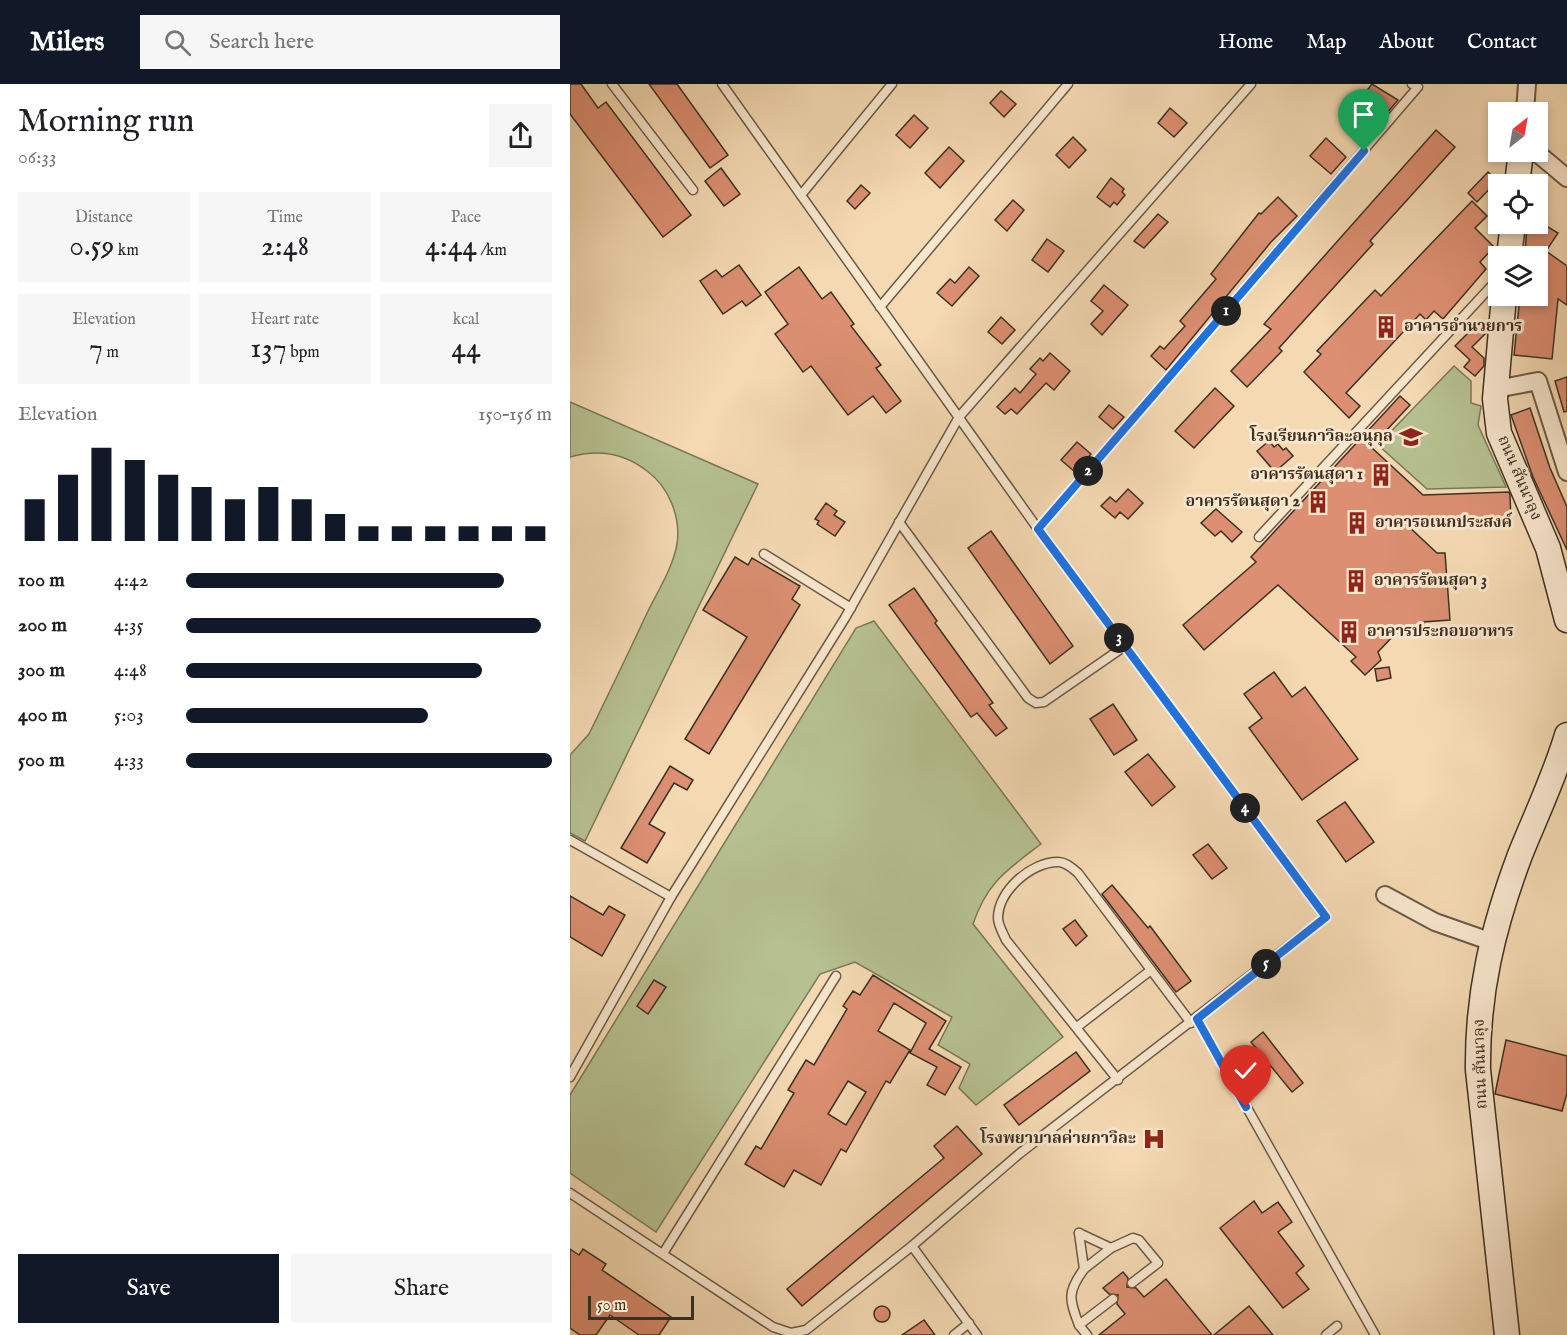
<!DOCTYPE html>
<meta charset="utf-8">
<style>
:root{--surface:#fff;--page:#f6f6f6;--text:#202124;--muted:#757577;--accent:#111827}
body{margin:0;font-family:"IM FELL English","Noto Serif Thai",serif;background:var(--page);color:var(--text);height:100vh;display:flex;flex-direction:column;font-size:22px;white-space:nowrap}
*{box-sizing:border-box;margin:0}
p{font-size:20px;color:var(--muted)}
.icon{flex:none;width:33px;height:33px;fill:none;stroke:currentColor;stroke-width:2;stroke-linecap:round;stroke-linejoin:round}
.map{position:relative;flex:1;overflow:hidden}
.details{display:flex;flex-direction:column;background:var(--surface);width:570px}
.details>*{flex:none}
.needle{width:39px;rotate:31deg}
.buttons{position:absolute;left:918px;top:18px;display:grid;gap:12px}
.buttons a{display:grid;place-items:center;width:60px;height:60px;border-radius:0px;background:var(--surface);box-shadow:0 3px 9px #0003;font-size:30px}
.scale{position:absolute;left:18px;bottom:15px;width:106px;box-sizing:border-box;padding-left:6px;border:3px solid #3d3022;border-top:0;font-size:16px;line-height:21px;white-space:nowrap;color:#3d3022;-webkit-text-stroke:4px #f8e6cd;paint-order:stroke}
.pin{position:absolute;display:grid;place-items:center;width:51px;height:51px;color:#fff;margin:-62px -26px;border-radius:50% 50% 50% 0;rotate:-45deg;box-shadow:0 0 6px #0007}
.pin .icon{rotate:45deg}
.km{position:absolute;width:30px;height:30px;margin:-15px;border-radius:50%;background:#222;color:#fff;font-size:16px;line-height:30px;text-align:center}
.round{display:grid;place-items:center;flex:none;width:63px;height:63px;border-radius:0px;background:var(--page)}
.head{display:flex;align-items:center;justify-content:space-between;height:102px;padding:0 18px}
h1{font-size:33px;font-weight:600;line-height:45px}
.stats{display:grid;grid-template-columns:repeat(3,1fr);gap:9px;height:102px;padding:6px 18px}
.stats div{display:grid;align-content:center;border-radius:0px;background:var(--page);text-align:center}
.stats b{font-size:30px;font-weight:600}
.stats small{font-size:16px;font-weight:400}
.stats p{font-size:16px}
.chart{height:168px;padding:12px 18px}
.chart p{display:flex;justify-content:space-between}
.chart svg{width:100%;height:108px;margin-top:6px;stroke:var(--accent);stroke-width:6}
.action{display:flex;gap:12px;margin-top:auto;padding:12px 18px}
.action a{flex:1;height:69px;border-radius:0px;background:var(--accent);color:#fff;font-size:24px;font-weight:600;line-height:69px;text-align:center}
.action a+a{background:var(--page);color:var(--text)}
ul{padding:0 18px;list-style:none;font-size:20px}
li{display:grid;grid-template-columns:96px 72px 1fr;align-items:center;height:45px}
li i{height:15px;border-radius:8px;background:var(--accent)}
header{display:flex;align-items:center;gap:36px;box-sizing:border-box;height:84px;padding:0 30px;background:var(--accent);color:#fff}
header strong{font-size:28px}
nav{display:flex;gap:33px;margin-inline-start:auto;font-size:21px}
.search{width:420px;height:54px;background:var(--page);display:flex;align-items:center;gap:15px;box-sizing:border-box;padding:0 21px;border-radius:0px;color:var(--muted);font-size:22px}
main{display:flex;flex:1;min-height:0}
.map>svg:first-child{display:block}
</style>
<header>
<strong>Milers</strong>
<div class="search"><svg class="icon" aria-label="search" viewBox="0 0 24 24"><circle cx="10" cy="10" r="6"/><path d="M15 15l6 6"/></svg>Search here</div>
<nav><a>Home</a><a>Map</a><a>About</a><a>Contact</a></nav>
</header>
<main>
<section class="details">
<div class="head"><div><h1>Morning run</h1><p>06:33</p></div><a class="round"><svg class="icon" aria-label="share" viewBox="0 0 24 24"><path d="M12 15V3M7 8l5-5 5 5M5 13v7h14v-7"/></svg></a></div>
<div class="stats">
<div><p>Distance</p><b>0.59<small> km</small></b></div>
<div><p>Time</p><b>2:48</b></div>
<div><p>Pace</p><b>4:44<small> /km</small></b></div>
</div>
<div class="stats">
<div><p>Elevation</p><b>7<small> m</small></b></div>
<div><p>Heart rate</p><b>137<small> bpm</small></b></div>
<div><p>kcal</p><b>44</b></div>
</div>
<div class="chart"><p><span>Elevation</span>150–156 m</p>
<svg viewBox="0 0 160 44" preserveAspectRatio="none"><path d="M5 44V27M15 44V17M25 44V6M35 44V11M45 44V17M55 44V22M65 44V27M75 44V22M85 44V27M95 44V33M105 44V38M115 44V38M125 44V38M135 44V38M145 44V38M155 44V38"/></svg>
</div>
<ul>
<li><b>100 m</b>4:42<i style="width:87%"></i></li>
<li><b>200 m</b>4:35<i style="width:97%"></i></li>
<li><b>300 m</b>4:48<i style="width:81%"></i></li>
<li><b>400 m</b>5:03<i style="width:66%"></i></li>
<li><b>500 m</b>4:33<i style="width:100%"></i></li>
</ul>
<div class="action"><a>Save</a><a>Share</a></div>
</section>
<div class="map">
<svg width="997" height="1251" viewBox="0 0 997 1251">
<rect width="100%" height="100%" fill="#f4d9b2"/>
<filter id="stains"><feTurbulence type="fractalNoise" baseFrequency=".00333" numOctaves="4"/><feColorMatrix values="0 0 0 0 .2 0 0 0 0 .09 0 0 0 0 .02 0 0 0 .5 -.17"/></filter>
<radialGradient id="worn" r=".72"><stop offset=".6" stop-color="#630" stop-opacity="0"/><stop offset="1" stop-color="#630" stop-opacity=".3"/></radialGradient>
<g fill="#b6c090" stroke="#7a7859" stroke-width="1.5">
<polygon points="884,282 901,297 901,319 911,322 908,341 936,403 857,405 808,361"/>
<path d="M0 318 188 400 15 757 0 749V671L19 650C39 609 59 568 78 527 89 505 103 483 107 460 111 433 99 403 77 387 54 369 28 365 0 373Z"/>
<path d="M304 537 471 760C437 786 417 798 403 840L493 953 406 1021 389 1004 400 980 368 961 382 933 285 878 250 890 86 1148 0 1089V1011L286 544Z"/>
</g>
<g fill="#dc8f72" stroke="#3d3022" stroke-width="1.5" fill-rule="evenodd">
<polygon points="0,0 11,0 28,24 36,18 121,131 93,153 0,30"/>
<polygon points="79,0 107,0 158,71 140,84"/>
<polygon points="802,0 828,16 810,37 794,27 803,13 795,9"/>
<polygon points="431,7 446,20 434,33 420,19"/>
<polygon points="600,24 617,39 604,53 588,39"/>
<polygon points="344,31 358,44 340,64 326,51"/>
<polygon points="866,46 885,63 800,157 803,160 709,264 712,267 677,303 661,287 701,245 694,240"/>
<polygon points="503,53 516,66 499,84 486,71"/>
<polygon points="756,54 776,73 761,90 740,72"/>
<polygon points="379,63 394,77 370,104 355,89"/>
<polygon points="151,84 170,110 154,122 135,97"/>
<polygon points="918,88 927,97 907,118 898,109"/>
<polygon points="541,94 554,105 552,108 555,111 547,121 544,118 540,123 527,113"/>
<polygon points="291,101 300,109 285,125 277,117"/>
<polygon points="708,113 727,132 701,158 596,286 581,272 590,262 594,265 615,242 610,237 646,195 641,190 689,129 691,130"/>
<polygon points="443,116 454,126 437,147 425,136"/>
<polygon points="902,117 917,132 905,144 924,163 910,178 916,185 873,235 864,227 856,236 850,230 776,309 790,322 779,334 734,288 751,270 747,267 805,206 811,212"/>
<polygon points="588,130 598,138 574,164 564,157"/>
<polygon points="957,140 973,140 988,149 976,167 997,182 997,221 988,215 982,275 944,271 950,212 968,212 968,172 955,172"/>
<polygon points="477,155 494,167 478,188 462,176"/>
<polygon points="169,181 191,211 176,222 172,217 153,230 130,197 146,186 152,193"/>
<polygon points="229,183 252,215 261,208 284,240 281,242 311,281 306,284 331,317 316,329 303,312 278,331 241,282 233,288 205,250 218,240 195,208"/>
<polygon points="399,183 409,192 382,222 367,209 380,195 385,199"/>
<polygon points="534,201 558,221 532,251 521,240 533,227 521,217"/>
<polygon points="431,233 445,246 432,260 418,248"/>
<polygon points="906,241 915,250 902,263 914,274 914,282 905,292 894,283 900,276 885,262"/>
<polygon points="480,269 500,287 484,306 476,299 447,330 441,325 435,330 427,323 445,304 450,309 466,290 460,285 470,274 473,277"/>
<polygon points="997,293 997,327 994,328 985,297"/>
<polygon points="645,304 664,322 624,364 605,347"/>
<polygon points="830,312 840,321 801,363 853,411 939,408 940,411 941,438 837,441 867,469 875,469 880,536 853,538 854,541 825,550 808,568 811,576 795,591 781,577 786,573 708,501 634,566 613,541 686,478 681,473"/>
<polygon points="539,321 554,333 543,345 529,333"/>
<polygon points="960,324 980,384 997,423 997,466 963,393 941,331"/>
<polygon points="699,357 704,363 708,360 713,366 716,364 723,372 705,388 687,367"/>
<polygon points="507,358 521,370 505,388 491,376"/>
<polygon points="558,405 573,419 558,435 550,428 545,434 531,422 540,413 546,418"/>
<polygon points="256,419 267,427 264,431 275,438 265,452 247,440 249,437 245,435"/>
<polygon points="646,425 672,448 662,458 651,447 645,452 631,439"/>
<polygon points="421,447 503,562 480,580 398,464"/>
<polygon points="165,473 178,481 182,474 230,502 222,515 230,521 139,670 115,655 177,553 133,526"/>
<polygon points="344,504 367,537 365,539 423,619 419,621 437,644 426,652 407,629 401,633 319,521"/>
<polygon points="819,583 821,594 807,597 805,585"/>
<polygon points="704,588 722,613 735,603 788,675 732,716 679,644 692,634 674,610"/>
<polygon points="543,620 567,656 544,671 520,635"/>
<polygon points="578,670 605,703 582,722 555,688"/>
<polygon points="100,682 123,696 117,706 104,699 79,740 95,749 77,779 51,764"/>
<polygon points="775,718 804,758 776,778 747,737"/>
<polygon points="638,760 657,784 642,795 623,771"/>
<polygon points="542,801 578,844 580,842 621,897 606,908 532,810"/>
<polygon points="0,812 33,831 39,822 55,831 32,872 0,853"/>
<polygon points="505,836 517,852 506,862 493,845"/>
<path d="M303 891 376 937 359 965 391 983 375 1011 357 1001 367 983 340 969 356 939 324 919 308 947 340 966 320 999 316 997 276 1068 271 1065 251 1101 224 1086 214 1103 175 1080 186 1062 191 1065 224 1009 218 1006 236 976 244 981 277 925 273 922 283 907 290 911ZM278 997 296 1008 276 1041 258 1030Z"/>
<polygon points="84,896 96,903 78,930 67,922"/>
<polygon points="693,948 733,999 722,1008 681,958"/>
<polygon points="936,956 997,972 997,1009 992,1027 925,1010"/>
<polygon points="506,968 520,987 449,1041 434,1021"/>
<polygon points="387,1042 412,1070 232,1222 217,1205 374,1074 364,1062"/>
<polygon points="684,1117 692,1129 708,1118 722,1138 708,1148 734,1182 726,1189 739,1205 713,1224 650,1144"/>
<polygon points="0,1165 9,1171 13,1165 36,1180 32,1186 101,1233 89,1251 69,1251 40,1231 26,1251 10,1251 0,1244"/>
<polygon points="553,1188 558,1194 557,1203 566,1204 574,1213 596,1195 642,1251 529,1251 555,1230 547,1220 548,1211 539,1210 533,1204"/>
<circle cx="312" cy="1230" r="8"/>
<polygon points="679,1222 703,1251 644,1251"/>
<polygon points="354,1236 365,1251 332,1251"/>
</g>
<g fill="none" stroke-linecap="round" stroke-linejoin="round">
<g stroke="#6b5a46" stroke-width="11">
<g id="lane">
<polyline points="42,0 123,106"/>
<polyline points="231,111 322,0"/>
<polyline points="310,223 498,0"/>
<polyline points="329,438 458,614 466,619 474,618 555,562"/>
<polyline points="468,445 848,3 842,0"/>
<polyline points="689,453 928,195"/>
<polyline points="194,470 281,524"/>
<polyline points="0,756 101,813"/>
<polyline points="627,935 805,1251"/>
<polyline points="507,943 581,886"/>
<polyline points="0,993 101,813 275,534 389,333 681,0"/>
<path d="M548 996 436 856C433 849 428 841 428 834 428 807 461 778 488 778 496 778 502 784 508 789L621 939"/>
<polyline points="0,1109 203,1243 221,1249 236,1246 342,1162 449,1070 756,833 468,445 152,0"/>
<polyline points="509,1149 541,1164 563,1154 569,1156 588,1179 562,1199"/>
<path d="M509 1149 514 1185C497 1208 499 1215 509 1241"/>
<polyline points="342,1162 407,1251"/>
<polyline points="94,1168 266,892"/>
<polyline points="514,1185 541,1164"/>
<polyline points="384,1251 399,1239"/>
<polyline points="517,1251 509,1241 543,1215"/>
<polyline points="756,1251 767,1242"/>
</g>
</g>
<g stroke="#6b5a46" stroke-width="20">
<g id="street">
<polyline points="955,28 957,0"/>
<polyline points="966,68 997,94"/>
<polyline points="926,301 937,303 968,297 997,388"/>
<polyline points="815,811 865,838 922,858"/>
</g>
</g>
<g stroke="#3d3022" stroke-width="27">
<g id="secondary">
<polyline points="947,100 951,68"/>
<polyline points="939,172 943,140"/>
<polyline points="934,212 925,315 929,349 978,464 997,536"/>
<path d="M937 1251 908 986C907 909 923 843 950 771 966 731 985 692 997 651"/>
</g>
</g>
<use href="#lane" stroke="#f8e6cd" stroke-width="8"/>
<use href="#street" stroke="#f8e6cd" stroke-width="16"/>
<use href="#secondary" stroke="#f8e6cd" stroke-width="24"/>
</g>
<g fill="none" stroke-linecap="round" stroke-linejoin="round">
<g stroke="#fff" stroke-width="12">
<polyline id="route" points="676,1023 627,935 756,833 468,445 794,67"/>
</g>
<use href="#route" stroke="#1a73e8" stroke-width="8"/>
</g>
<defs>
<g id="building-bare" transform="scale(1.8)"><path d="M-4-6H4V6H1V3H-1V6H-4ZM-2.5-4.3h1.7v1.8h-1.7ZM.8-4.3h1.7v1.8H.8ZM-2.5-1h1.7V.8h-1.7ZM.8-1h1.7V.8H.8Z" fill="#8f2418" stroke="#f8e6cd" stroke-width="2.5" paint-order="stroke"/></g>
<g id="school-bare" transform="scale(1.8)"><path d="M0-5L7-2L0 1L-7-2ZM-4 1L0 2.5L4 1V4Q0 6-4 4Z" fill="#8f2418" stroke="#f8e6cd" stroke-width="2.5" paint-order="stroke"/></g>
<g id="hospital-bare" transform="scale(1.8)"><path d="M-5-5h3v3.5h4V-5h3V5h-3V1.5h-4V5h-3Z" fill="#8f2418" stroke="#f8e6cd" stroke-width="2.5" paint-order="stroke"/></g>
</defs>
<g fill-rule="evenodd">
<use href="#building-bare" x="816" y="243"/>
<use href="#school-bare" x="841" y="353"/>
<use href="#building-bare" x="811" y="391"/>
<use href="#building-bare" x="748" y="418"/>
<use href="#building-bare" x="787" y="439"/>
<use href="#building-bare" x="786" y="497"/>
<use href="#building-bare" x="779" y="548"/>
<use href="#hospital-bare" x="584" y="1055"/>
</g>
<g text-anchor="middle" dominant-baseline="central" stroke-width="6" stroke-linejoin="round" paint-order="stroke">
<g font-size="16" font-weight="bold" fill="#3d3022" stroke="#f8e6cd" text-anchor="start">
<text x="834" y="243">อาคารอำนวยการ</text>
<text x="823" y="353" text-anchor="end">โรงเรียนกาวิละอนุกุล</text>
<text x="793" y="391" text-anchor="end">อาคารรัตนสุดา 1</text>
<text x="730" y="418" text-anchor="end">อาคารรัตนสุดา 2</text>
<text x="805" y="439">อาคารอเนกประสงค์</text>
<text x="804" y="497">อาคารรัตนสุดา 3</text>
<text x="797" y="548">อาคารประกอบอาหาร</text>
<text x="566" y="1055" text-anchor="end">โรงพยาบาลค่ายกาวิละ</text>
</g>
<g font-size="16" fill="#3d3022" stroke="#f8e6cd">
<text transform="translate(949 394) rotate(67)">ถนน สันนาลุง</text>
<text transform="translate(911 980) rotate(-92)">ถนน สันนาลุง</text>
</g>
</g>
<rect width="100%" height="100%" filter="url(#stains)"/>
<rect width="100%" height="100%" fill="url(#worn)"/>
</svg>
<div class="buttons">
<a><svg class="needle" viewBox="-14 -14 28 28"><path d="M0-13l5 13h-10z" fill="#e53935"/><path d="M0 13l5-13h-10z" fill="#757577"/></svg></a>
<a><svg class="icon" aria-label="locate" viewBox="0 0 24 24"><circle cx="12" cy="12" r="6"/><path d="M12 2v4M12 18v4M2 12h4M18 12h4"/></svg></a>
<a><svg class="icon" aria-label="layers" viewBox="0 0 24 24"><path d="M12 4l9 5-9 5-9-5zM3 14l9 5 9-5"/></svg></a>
</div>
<div class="scale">50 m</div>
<div class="pin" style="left:794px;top:67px;background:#1e9e55"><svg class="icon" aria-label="arrive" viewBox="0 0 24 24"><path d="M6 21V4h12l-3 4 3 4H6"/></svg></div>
<div class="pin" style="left:676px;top:1023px;background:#d93025"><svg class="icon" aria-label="check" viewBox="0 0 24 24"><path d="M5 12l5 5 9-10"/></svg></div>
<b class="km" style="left:656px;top:227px">1</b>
<b class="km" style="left:518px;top:387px">2</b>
<b class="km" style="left:549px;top:554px">3</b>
<b class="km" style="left:675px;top:724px">4</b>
<b class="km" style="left:696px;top:880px">5</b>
</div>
</main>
